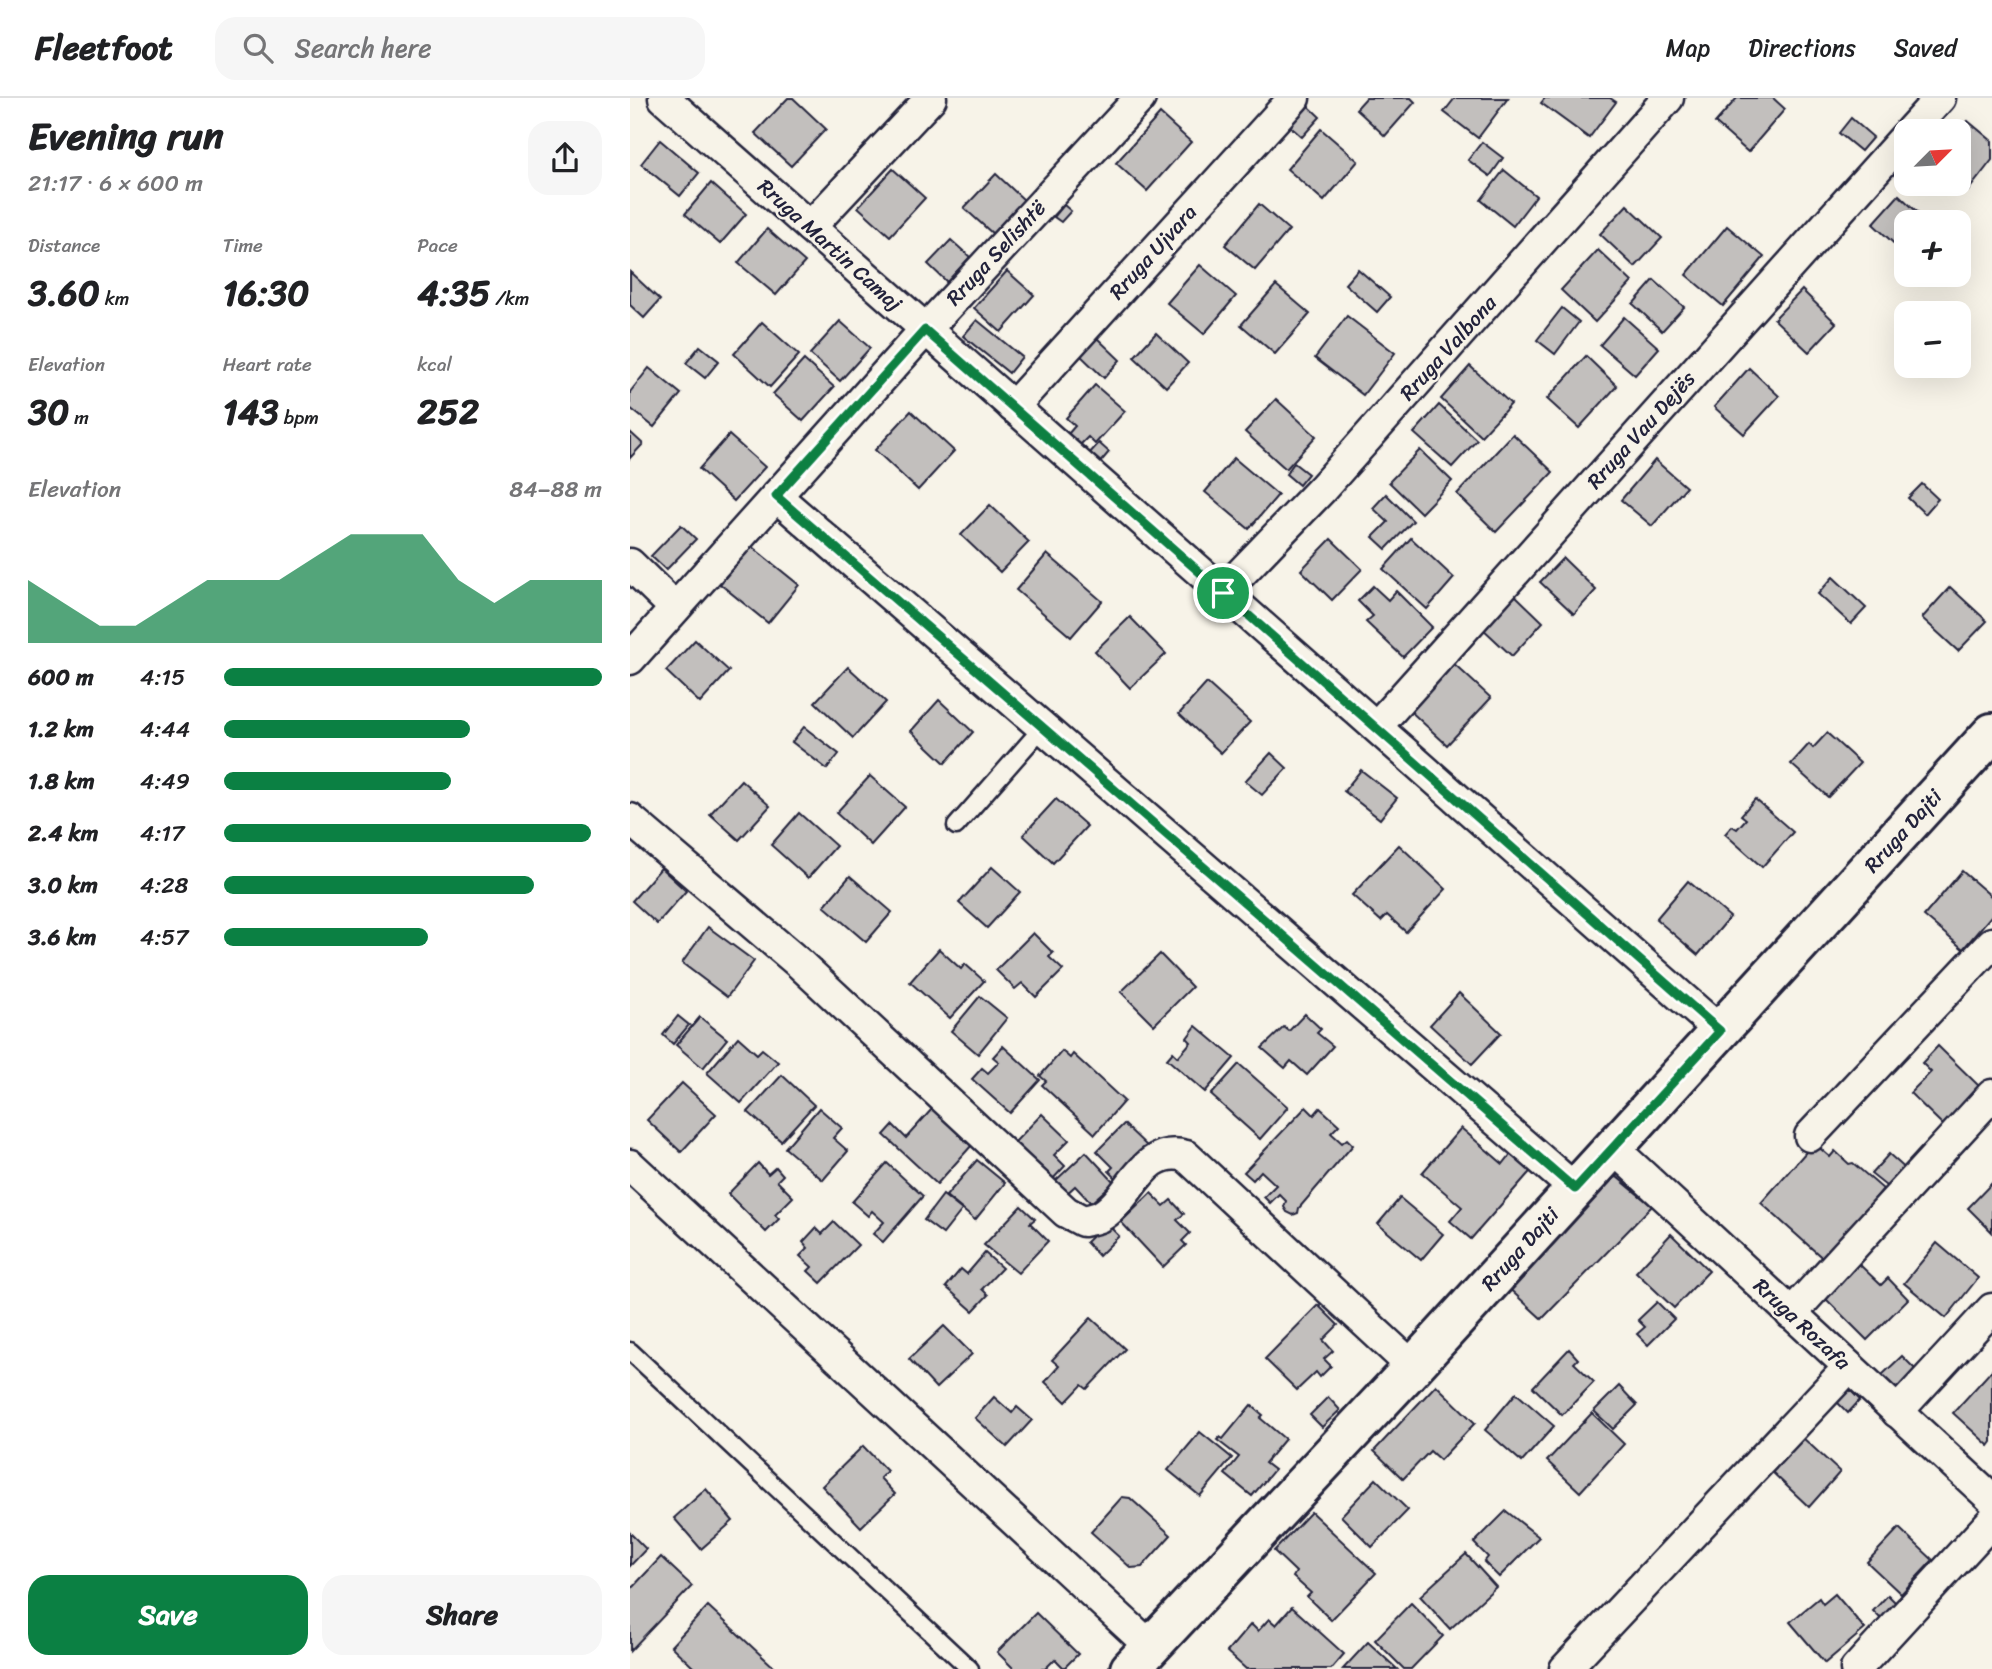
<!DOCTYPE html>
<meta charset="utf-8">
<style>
:root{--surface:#fff;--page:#f6f6f6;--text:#202124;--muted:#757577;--line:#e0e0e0;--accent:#0b8043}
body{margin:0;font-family:Sriracha,sans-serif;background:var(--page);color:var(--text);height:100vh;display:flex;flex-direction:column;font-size:26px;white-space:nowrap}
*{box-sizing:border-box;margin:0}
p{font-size:23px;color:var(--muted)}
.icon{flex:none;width:38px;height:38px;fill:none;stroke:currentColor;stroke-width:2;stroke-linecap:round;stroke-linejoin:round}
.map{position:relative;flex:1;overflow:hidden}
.details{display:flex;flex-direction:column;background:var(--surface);width:630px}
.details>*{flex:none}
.needle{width:46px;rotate:66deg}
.controls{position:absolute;left:1264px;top:21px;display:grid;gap:14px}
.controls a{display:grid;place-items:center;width:77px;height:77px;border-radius:14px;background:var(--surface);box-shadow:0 7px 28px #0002;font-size:35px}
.pin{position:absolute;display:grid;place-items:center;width:60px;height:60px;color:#fff;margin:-30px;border:4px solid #fff;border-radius:50%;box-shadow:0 2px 7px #0007}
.round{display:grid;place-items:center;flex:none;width:74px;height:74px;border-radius:21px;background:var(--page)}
.overview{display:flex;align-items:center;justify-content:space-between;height:119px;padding:0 28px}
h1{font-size:38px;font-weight:700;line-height:52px}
.figures{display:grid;grid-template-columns:repeat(3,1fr);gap:10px;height:119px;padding:7px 28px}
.figures div{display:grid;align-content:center}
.figures b{font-size:35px;font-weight:700}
.figures small{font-size:19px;font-weight:400}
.figures p{font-size:19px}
.chart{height:196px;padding:14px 28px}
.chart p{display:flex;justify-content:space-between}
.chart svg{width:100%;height:126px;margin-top:7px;fill:var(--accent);opacity:.7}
.cta{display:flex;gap:14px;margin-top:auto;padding:14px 28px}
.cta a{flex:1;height:80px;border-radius:21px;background:var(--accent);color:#fff;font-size:28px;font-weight:700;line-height:80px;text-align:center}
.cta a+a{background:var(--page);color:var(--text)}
ul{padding:0 28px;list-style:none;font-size:23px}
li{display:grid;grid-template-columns:112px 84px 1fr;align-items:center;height:52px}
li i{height:18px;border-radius:9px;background:var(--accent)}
header{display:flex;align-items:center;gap:42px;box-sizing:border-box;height:98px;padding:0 35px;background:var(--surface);border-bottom:2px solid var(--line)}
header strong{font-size:33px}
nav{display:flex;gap:38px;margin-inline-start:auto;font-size:24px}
.search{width:490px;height:63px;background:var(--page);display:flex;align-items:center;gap:18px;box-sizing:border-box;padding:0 24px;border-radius:21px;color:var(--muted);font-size:26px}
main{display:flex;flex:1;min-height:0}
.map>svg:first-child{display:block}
</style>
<header>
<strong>Fleetfoot</strong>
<div class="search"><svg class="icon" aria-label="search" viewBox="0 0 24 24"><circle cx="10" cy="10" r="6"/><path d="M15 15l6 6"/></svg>Search here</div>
<nav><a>Map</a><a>Directions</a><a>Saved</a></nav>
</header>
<main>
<section class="details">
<div class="overview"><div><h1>Evening run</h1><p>21:17 · 6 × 600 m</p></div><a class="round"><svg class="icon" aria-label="share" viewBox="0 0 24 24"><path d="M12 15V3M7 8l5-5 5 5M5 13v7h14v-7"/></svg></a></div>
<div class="figures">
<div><p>Distance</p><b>3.60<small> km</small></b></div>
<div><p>Time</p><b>16:30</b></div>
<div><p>Pace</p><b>4:35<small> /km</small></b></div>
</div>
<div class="figures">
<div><p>Elevation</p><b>30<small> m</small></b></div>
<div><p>Heart rate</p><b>143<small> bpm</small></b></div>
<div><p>kcal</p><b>252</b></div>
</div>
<div class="chart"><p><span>Elevation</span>84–88 m</p>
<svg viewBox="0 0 160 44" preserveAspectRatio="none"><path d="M0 44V22L10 30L20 38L30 38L40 30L50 22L60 22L70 22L80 14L90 6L100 6L110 6L120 22L130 30L140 22L150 22L160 22V44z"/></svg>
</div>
<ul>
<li><b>600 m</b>4:15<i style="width:100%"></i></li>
<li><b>1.2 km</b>4:44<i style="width:65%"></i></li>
<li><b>1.8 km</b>4:49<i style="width:60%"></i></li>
<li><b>2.4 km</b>4:17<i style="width:97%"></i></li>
<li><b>3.0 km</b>4:28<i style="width:82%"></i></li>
<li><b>3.6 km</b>4:57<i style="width:54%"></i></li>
</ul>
<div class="cta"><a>Save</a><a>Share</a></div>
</section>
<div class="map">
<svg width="1362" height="1571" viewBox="0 0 1362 1571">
<rect width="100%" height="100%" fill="#f7f3e8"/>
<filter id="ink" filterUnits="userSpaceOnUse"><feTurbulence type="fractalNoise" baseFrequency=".0143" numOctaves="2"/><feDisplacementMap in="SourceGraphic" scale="14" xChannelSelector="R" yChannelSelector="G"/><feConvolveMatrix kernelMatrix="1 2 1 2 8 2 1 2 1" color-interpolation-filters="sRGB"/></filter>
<g filter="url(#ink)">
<g fill="#c2bfbd" stroke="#22223b" stroke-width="2">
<polygon points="158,0 163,0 196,31 161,68 125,35"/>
<polygon points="736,0 781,0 785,4 755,38 726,11"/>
<polygon points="825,0 878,0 848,40 814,14"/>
<polygon points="915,0 980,0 986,4 959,40 911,5"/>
<polygon points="1107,0 1143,0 1155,11 1118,54 1085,25"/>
<polygon points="672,2 690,19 672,39 653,22"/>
<polygon points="530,16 561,44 517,93 486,65"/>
<polygon points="1221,20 1243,39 1231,53 1209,35"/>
<polygon points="1338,23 1362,43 1362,62 1338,93 1328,86 1328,35"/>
<polygon points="691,31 728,63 694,103 657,71"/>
<polygon points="30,42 69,75 50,98 11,66"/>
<polygon points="852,44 873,60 860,78 838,62"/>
<polygon points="263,71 295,100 260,138 228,109"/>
<polygon points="874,72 906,98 883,128 851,102"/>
<polygon points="366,76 394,102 363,136 334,110"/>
<polygon points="81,85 116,116 90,146 55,116"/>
<polygon points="1269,97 1298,124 1276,124 1276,149 1272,153 1243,126"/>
<polygon points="629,106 659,132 625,172 595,147"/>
<polygon points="434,107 441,113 431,124 424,119"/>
<polygon points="997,107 1032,140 1005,169 970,136"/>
<polygon points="1097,128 1134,159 1093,208 1056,177"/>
<polygon points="137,131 175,164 146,197 108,165"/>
<polygon points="321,142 340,159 317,184 298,166"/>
<polygon points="968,152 1002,184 965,224 931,192"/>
<polygon points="570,167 606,198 574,236 537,205"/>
<polygon points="728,171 760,199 747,214 715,186"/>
<polygon points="377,173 404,197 371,234 344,210"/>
<polygon points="0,174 30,202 14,220 0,207"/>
<polygon points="1024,182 1054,209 1032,233 1003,206"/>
<polygon points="646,187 680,216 645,256 611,227"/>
<polygon points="1172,192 1206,225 1179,254 1144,221"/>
<polygon points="932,210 949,224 925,256 907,242"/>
<polygon points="717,218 765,255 733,297 685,260"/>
<polygon points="994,219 1029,250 1005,277 970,247"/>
<polygon points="347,222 392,259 379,275 333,238"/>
<polygon points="210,223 240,250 210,283 180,256"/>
<polygon points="132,224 169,257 140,289 104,256"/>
<polygon points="526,235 558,265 536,289 504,259"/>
<polygon points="466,239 490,262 474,280 449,256"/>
<polygon points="70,248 89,263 75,280 56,265"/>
<polygon points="956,258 987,288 949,330 917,301"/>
<polygon points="174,262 204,289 173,323 143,296"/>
<polygon points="840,268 881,306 851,338 811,301"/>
<polygon points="19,270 51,296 24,329 0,310 0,294"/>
<polygon points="1119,270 1149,298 1114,336 1084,309"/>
<polygon points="465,287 495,313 465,346 458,339 450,347 438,336 445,328 436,320"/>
<polygon points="646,301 686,338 656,371 615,334"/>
<polygon points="809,307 847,342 822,369 784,335"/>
<polygon points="281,313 324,353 288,392 245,352"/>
<polygon points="0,334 13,346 0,360"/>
<polygon points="883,336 923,374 866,434 827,396"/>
<polygon points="99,337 135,369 104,403 69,371"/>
<polygon points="469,345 479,354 468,367 457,358"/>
<polygon points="790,352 822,383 791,415 759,384"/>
<polygon points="604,360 648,397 619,431 575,394"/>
<polygon points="1025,362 1056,389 1022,428 991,402"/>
<polygon points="664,365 678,376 669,387 656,376"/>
<polygon points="1292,386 1308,401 1295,416 1278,400"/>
<polygon points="756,396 783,423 756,451 743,439 758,424 743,410"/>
<polygon points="360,407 399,444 370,474 331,437"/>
<polygon points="51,427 66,441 36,472 21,458"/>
<polygon points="781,440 824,480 797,511 753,471"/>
<polygon points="701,441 732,471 702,502 671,472"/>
<polygon points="121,448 169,487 138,525 90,486"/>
<polygon points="417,456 472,503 441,539 386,492"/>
<polygon points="933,460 966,492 944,516 910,484"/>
<polygon points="1203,479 1236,510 1221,526 1188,496"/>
<polygon points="743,488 758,502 766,493 802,529 773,559 736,524 743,518 728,503"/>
<polygon points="1320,489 1357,523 1328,553 1292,520"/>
<polygon points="883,495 913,524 882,558 851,529"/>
<polygon points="500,519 536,556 500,590 465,553"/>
<polygon points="65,542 99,573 70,605 36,573"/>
<polygon points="820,562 861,600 817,647 777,610"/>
<polygon points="218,569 256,604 223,640 185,604"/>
<polygon points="577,585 620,624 591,655 549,616"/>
<polygon points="309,602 343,634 315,665 281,633"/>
<polygon points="174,629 209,656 197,671 162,644"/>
<polygon points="1197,635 1230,665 1198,699 1161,666 1179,646 1183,650"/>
<polygon points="641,655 657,670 632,697 615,683"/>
<polygon points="731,672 767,700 750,721 714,693"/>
<polygon points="240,678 275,709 241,747 206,715"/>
<polygon points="111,682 140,708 109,742 80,716"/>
<polygon points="426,701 457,728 423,765 393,737"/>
<polygon points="1125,701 1163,734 1132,769 1095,736 1102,728 1107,731 1116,721 1111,717"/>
<polygon points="169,715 206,748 178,780 141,747"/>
<polygon points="769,747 816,791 776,834 757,817 751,823 722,797"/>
<polygon points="362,769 390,794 357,830 329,805"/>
<polygon points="31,770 56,793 27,826 2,803"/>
<polygon points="1332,773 1362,799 1362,817 1333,851 1294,818"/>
<polygon points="220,778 262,814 236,844 194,808"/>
<polygon points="1058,783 1100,819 1068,857 1026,821"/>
<polygon points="78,829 124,863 97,899 52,865"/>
<polygon points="403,835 423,855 419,859 433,872 406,899 392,885 385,891 366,872"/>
<polygon points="309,851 331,871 335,866 354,883 320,920 280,884"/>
<polygon points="530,856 562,889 524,927 491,894"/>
<polygon points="829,895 871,935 842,966 800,927"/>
<polygon points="350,898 377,920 348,956 321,933"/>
<polygon points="675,916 691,931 687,935 703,948 677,977 661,963 655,970 632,950 654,929 659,933"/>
<polygon points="48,918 59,927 43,946 33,937"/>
<polygon points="70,919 97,941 73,970 46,947"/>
<polygon points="566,928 604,960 575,994 537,961 543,954 548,959 561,944 557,940"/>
<polygon points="108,939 127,956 132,951 148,964 111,1005 77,975"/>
<polygon points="373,948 410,982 380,1015 342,981 352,970 358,975 369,964 363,959"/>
<polygon points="1308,948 1350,989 1313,1027 1280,995 1301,974 1292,965"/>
<polygon points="432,953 440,960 443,956 494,1003 465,1036 412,987 416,983 410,978"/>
<polygon points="609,966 658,1009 630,1041 581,997"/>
<polygon points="152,977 184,1007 151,1043 118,1014"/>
<polygon points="52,985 86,1016 51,1054 17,1022"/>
<polygon points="676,1009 684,1017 690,1010 709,1027 701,1035 712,1045 717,1041 723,1047 669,1110 668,1115 663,1117 657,1114 654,1109 656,1103 649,1096 640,1105 634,1099 646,1087 631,1073 623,1082 614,1074"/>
<polygon points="189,1010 212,1030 203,1040 218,1053 193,1082 155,1050"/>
<polygon points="302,1011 342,1047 307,1086 254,1037 263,1027 276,1040"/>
<polygon points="412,1016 439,1042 424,1057 435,1068 421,1083 383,1046"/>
<polygon points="494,1026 519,1050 488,1082 479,1073 483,1069 467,1053"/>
<polygon points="831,1030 873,1066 885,1051 905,1068 841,1141 820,1123 832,1109 792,1075"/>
<polygon points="1184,1045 1200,1059 1205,1053 1219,1066 1223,1065 1253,1091 1242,1104 1247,1108 1197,1164 1131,1105"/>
<polygon points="456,1054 484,1084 461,1105 445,1088 434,1098 422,1086"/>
<polygon points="1259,1056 1278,1073 1261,1092 1241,1076"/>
<polygon points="347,1062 375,1085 345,1122 316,1098"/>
<polygon points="128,1065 138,1076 146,1069 153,1077 147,1083 163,1099 145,1117 149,1121 136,1134 98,1096"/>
<polygon points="257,1065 293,1098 253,1144 243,1136 254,1124 242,1113 238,1118 222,1104"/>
<polygon points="987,1079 1022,1108 912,1221 874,1186 976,1080"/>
<polygon points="1362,1085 1362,1134 1338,1110"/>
<polygon points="521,1095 534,1108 541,1102 554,1116 547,1122 560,1135 552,1143 556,1147 533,1169 491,1124"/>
<polygon points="313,1097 332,1112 313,1136 294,1122"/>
<polygon points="770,1100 813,1136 791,1162 748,1126"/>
<polygon points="391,1108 405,1121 400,1125 418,1143 388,1175 354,1147"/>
<polygon points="204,1124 228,1147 191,1185 178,1173 182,1169 170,1158 178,1150 173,1144 186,1130 192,1136"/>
<polygon points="476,1125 489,1138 469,1158 456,1144"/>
<polygon points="1041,1136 1079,1173 1044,1210 1006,1174"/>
<polygon points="1307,1145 1348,1180 1316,1220 1274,1185"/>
<polygon points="355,1155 372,1170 352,1191 358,1197 343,1213 316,1189 331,1171 337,1176"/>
<polygon points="1229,1166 1251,1187 1258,1180 1278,1201 1237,1242 1195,1200"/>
<polygon points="1027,1204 1044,1221 1018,1247 1007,1236 1015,1229 1008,1222"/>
<polygon points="688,1207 708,1227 693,1242 703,1253 694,1261 701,1268 690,1279 686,1274 667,1292 635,1261"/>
<polygon points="461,1220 495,1251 457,1291 452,1287 436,1304 415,1284 429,1268 422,1262"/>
<polygon points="314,1228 342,1256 306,1290 279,1261"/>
<polygon points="939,1251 948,1261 944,1265 964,1284 932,1317 903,1289"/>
<polygon points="1272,1258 1292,1278 1272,1297 1252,1277"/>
<polygon points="1362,1272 1362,1344 1359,1348 1323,1315"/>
<polygon points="1214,1286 1230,1302 1218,1315 1201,1298"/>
<polygon points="806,1287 845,1325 810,1362 800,1353 773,1381 744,1353"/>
<polygon points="989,1288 1007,1307 983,1331 964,1313"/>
<polygon points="886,1295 924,1328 892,1364 855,1332"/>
<polygon points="364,1299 382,1315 387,1309 402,1322 377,1349 345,1320"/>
<polygon points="698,1299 710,1312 692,1329 680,1317"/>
<polygon points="621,1307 633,1317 630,1320 655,1341 635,1365 644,1372 622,1398 595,1376 609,1359 587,1342 590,1339 593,1341"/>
<polygon points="962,1315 994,1346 950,1394 917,1363"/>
<polygon points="570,1334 602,1360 570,1398 538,1372"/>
<polygon points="1172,1339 1210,1374 1179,1409 1141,1373"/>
<polygon points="233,1348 257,1373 250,1380 265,1396 231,1429 192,1388"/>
<polygon points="746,1381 778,1412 742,1449 711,1418"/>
<polygon points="76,1391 103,1423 71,1451 44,1420"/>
<polygon points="492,1399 500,1400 541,1437 512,1469 501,1470 461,1434"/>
<polygon points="876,1413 909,1439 869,1479 854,1464 858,1459 844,1445"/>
<polygon points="681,1414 746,1475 701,1522 677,1499 681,1495 663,1479 666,1474 644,1453"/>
<polygon points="1269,1430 1303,1462 1271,1496 1237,1464"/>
<polygon points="0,1435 16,1451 0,1468"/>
<polygon points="836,1456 866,1489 820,1531 790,1498"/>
<polygon points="31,1459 62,1488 0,1553 0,1492"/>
<polygon points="1205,1496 1235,1531 1195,1565 1160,1524 1189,1500 1193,1506"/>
<polygon points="1258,1497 1271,1510 1256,1526 1243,1513"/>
<polygon points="781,1505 813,1538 781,1571 774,1571 745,1542"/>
<polygon points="78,1508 146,1571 65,1571 41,1548"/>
<polygon points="662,1509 714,1556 701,1571 616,1571 597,1554 621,1526 628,1533 639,1521 646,1527"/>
<polygon points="406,1515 448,1556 434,1570 425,1561 415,1571 384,1571 367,1554"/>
<polygon points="738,1544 767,1571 713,1571"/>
</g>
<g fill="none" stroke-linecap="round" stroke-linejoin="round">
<g stroke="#22223b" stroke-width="21">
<g id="service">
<polyline points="326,728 413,629"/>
<polyline points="0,1253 340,1571"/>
</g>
</g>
<g stroke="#22223b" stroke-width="35">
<g id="minor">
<polyline points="34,0 1090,933"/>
<polyline points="1280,33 1310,0"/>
<polyline points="180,129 301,0"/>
<polyline points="383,309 664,0"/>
<polyline points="146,398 945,1091"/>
<polyline points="0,466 45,510"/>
<polyline points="593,494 692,391 1038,0"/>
<polyline points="0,561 295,232 510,0"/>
<polyline points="747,628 1276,38"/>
<path d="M0 721 170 866 436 1114 453 1123C458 1122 464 1121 469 1119 501 1103 511 1046 556 1058L783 1269"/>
<polyline points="1180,1038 1362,845"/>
<polyline points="983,1050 1362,1401"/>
<polyline points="0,1067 521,1549"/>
<polyline points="1161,1216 1362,997"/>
<polyline points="1267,1314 1362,1211"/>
<polyline points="935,1571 1219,1269"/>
<polyline points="1226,1571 1362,1423"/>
</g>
</g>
<g stroke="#22223b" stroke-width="44">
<polyline id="tertiary" points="500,1571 783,1269 1362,635"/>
</g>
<use href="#service" stroke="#f7f3e8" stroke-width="16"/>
<use href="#minor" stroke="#f7f3e8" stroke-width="30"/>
<use href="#tertiary" stroke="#f7f3e8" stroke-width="38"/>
</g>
</g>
<g fill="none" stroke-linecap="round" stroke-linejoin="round" filter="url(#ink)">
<g stroke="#fff" stroke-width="14">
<polygon id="route" points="295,232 1090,933 945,1091 146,398"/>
</g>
<use href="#route" stroke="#0b8043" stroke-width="9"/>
</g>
<g text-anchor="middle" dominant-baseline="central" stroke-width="5" stroke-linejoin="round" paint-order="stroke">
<g font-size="21" fill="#22223b" stroke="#f7f3e8">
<text transform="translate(200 147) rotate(42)">Rruga Martin Camaj</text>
<text transform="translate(523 154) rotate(-48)">Rruga Ujvara</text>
<text transform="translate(366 155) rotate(-47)">Rruga Selishtë</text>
<text transform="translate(818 250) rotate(-48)">Rruga Valbona</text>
<text transform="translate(1011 332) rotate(-48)">Rruga Vau Dejës</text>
<text transform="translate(1273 733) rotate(-48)">Rruga Dajti</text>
<text transform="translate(890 1151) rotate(-48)">Rruga Dajti</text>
<text transform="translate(1172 1226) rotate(43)">Rruga Rozafa</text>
</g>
</g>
</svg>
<div class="controls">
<a><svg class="needle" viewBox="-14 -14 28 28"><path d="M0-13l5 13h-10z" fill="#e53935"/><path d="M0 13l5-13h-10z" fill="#757577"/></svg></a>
<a>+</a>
<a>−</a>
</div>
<div class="pin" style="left:593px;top:495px;background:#1e9e55"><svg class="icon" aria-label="arrive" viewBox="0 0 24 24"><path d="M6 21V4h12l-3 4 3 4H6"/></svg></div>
</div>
</main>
